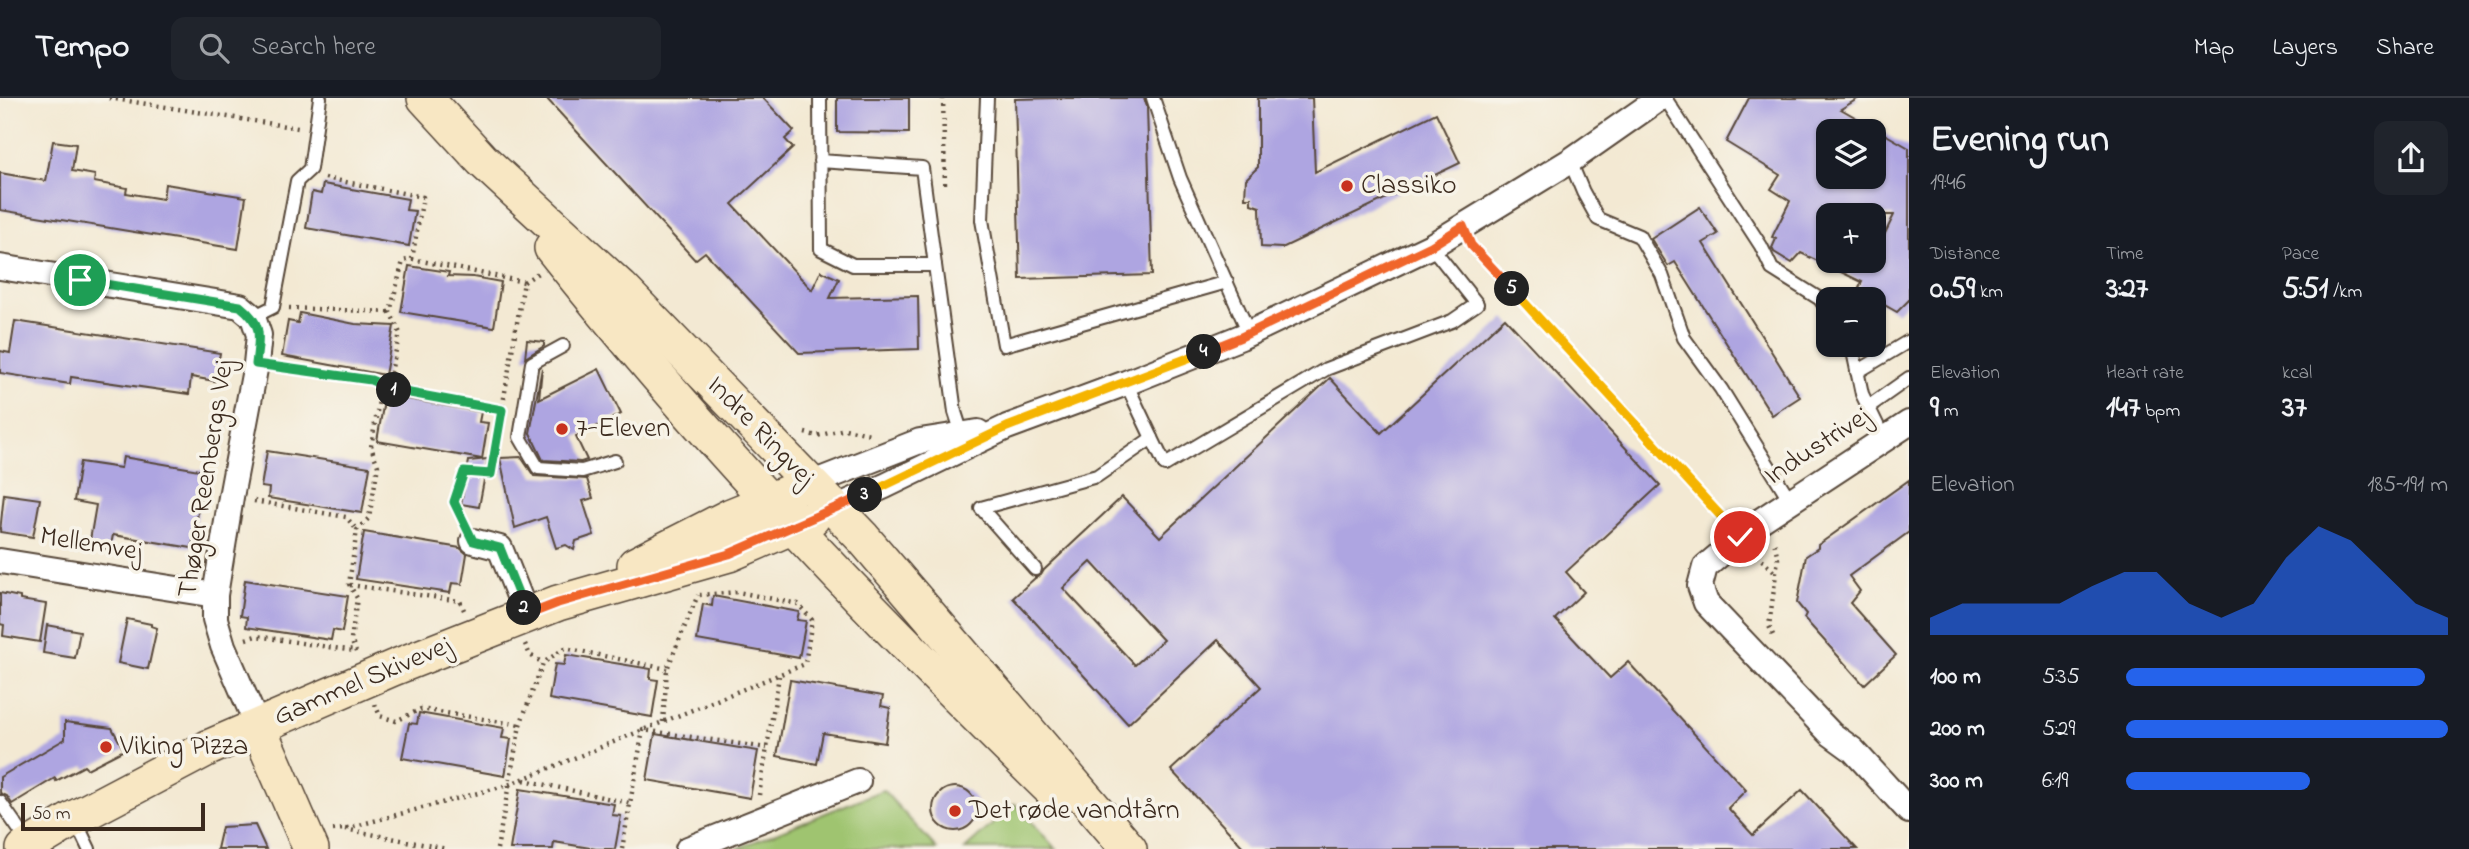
<!DOCTYPE html>
<meta charset="utf-8">
<style>
:root{--surface:#171b24;--page:#20242c;--text:#f1f3f6;--muted:#9ea1a6;--line:#363941;--accent:#2563eb}
body{margin:0;font-family:"Indie Flower",sans-serif;background:var(--page);color:var(--text);height:100vh;display:flex;flex-direction:column;font-size:26px;white-space:nowrap}
*{box-sizing:border-box;margin:0}
p{font-size:23px;color:var(--muted)}
.icon{flex:none;width:38px;height:38px;fill:none;stroke:currentColor;stroke-width:2;stroke-linecap:round;stroke-linejoin:round}
.map{position:relative;flex:1;overflow:hidden}
.sheet{display:flex;flex-direction:column;background:var(--surface);width:560px}
.sheet>*{flex:none}
.tools{position:absolute;left:1816px;top:21px;display:grid;gap:14px}
.tools a{display:grid;place-items:center;width:70px;height:70px;border-radius:14px;background:var(--surface);box-shadow:0 2px 5px #0004;font-size:35px}
.scale{position:absolute;left:21px;bottom:18px;width:184px;box-sizing:border-box;padding-left:7px;border:4px solid #3b2a1e;border-top:0;font-size:19px;line-height:24px;white-space:nowrap;color:#3b2a1e;-webkit-text-stroke:5px #f7f3e8;paint-order:stroke}
.pin{position:absolute;display:grid;place-items:center;width:60px;height:60px;color:#fff;margin:-30px;border:4px solid #fff;border-radius:50%;box-shadow:0 2px 7px #0007}
.km{position:absolute;width:35px;height:35px;margin:-18px;border-radius:50%;background:#222;color:#fff;font-size:19px;line-height:35px;text-align:center}
.round{display:grid;place-items:center;flex:none;width:74px;height:74px;border-radius:14px;background:var(--page)}
.headline{display:flex;align-items:center;justify-content:space-between;height:119px;padding:0 21px}
h1{font-size:38px;font-weight:700;line-height:52px}
.figures{display:grid;grid-template-columns:repeat(3,1fr);gap:10px;height:119px;padding:7px 21px}
.figures div{display:grid;align-content:center}
.figures b{font-size:30px;font-weight:700}
.figures small{font-size:19px;font-weight:400}
.figures p{font-size:19px}
.chart{height:196px;padding:14px 21px}
.chart p{display:flex;justify-content:space-between}
.chart svg{width:100%;height:126px;margin-top:7px;fill:var(--accent);opacity:.7}
ul{padding:0 21px;list-style:none;font-size:23px}
li{display:grid;grid-template-columns:112px 84px 1fr;align-items:center;height:52px}
li i{height:18px;border-radius:9px;background:var(--accent)}
header{display:flex;align-items:center;gap:42px;box-sizing:border-box;height:98px;padding:0 35px;background:var(--surface);border-bottom:2px solid var(--line)}
header strong{font-size:33px}
nav{display:flex;gap:38px;margin-inline-start:auto;font-size:24px}
.search{width:490px;height:63px;background:var(--page);display:flex;align-items:center;gap:18px;box-sizing:border-box;padding:0 24px;border-radius:14px;color:var(--muted);font-size:26px}
main{display:flex;flex:1;min-height:0}
.map>svg:first-child{display:block}
</style>
<header>
<strong>Tempo</strong>
<div class="search"><svg class="icon" aria-label="search" viewBox="0 0 24 24"><circle cx="10" cy="10" r="6"/><path d="M15 15l6 6"/></svg>Search here</div>
<nav><a>Map</a><a>Layers</a><a>Share</a></nav>
</header>
<main>
<div class="map">
<svg width="1909" height="751" viewBox="0 0 1909 751">
<rect width="100%" height="100%" fill="#f7f3e8"/>
<filter id="ink" filterUnits="userSpaceOnUse"><feTurbulence type="fractalNoise" baseFrequency=".0143" numOctaves="2"/><feDisplacementMap in="SourceGraphic" scale="14" xChannelSelector="R" yChannelSelector="G"/><feConvolveMatrix kernelMatrix="1 2 1 2 8 2 1 2 1" color-interpolation-filters="sRGB"/></filter>
<filter id="wash" filterUnits="userSpaceOnUse"><feTurbulence type="fractalNoise" baseFrequency=".00686" numOctaves="4" result="noise"/><feDisplacementMap in="SourceGraphic" scale="28" xChannelSelector="R" yChannelSelector="G"/><feGaussianBlur stdDeviation="1.57" result="paint"/><feColorMatrix in="noise" values="0 0 0 0 0 0 0 0 0 0 0 0 0 0 0 0 0 1.4 0 .05"/><feComposite in="paint" operator="in"/></filter>
<g filter="url(#wash)">
<rect width="100%" height="100%" fill="#f3e9d3"/>
<g fill="#9fc46f" stroke="#6d7746" stroke-width="2">
<polygon points="883,692 937,751 736,751"/>
<polygon points="1015,706 1056,751 965,751"/>
</g>
<g id="blocks">
<g fill="#aea5e1" fill-rule="evenodd">
<polygon points="546,0 763,0 794,33 785,41 793,50 732,106 812,192 821,173 839,181 830,200 918,198 919,251 799,255 705,154 695,162"/>
<polygon points="837,0 909,0 909,35 837,34"/>
<polygon points="1057,0 1144,0 1147,9 1152,177 1020,181 1015,1"/>
<polygon points="1258,0 1312,0 1315,74 1436,15 1460,65 1282,150 1261,149 1260,109 1251,106 1251,100 1245,100 1246,81 1258,69"/>
<path d="M1749 0H1859L1841 11 1909 50V202L1897 214 1858 192 1862 184 1801 155 1792 165 1774 154 1772 150 1776 141 1772 139 1790 103 1771 91 1780 77 1726 44ZM1829 33H1874V79H1829ZM1829 117H1894L1874 158V163H1829Z"/>
<polygon points="53,43 76,46 72,73 95,77 94,84 127,90 126,95 163,101 165,86 246,99 238,151 0,112 0,75 46,83"/>
<polygon points="323,86 408,101 406,112 415,113 409,148 306,130 312,94 321,96"/>
<polygon points="1700,109 1718,136 1703,145 1800,299 1772,317 1675,164 1668,168 1651,141"/>
<polygon points="409,168 449,174 448,178 473,179 501,184 494,229 401,214"/>
<polygon points="300,215 355,226 394,228 385,277 282,258 288,223 298,225"/>
<path d="M1505 220 1660 387 1566 474 1584 494 1555 521 1610 580 1628 564 1746 692 1728 710 1753 737 1802 692 1857 751H1245L1171 672 1261 589 1218 542 1128 626 1013 500 1035 480 1041 477 1044 472 1122 399 1160 439 1330 280 1381 335ZM1091 464 1163 542 1135 567 1063 490Z"/>
<polygon points="15,223 220,255 215,283 191,279 189,296 71,279 70,286 0,275 0,253 10,255"/>
<polygon points="527,242 544,244 544,248 525,260"/>
<polygon points="542,270 539,301 599,271 621,316 576,339 587,362 581,364 543,362 530,335"/>
<polygon points="385,297 481,314 479,324 488,325 482,361 377,343"/>
<polygon points="267,353 370,369 362,415 268,400 269,390 261,389"/>
<polygon points="123,359 205,373 192,450 113,437 110,452 89,448 96,407 74,403 80,364 121,370"/>
<polygon points="521,359 534,378 587,381 593,400 583,403 594,437 576,443 574,452 566,447 556,450 546,419 515,430 500,360"/>
<polygon points="488,361 479,409 461,406 469,363"/>
<polygon points="1909,382 1909,434 1849,478 1860,493 1850,505 1896,557 1864,587 1804,520 1806,516 1797,505 1806,458 1818,450 1818,447"/>
<polygon points="4,396 40,401 33,439 0,434"/>
<polygon points="364,434 460,450 467,456 462,486 452,485 450,495 356,481"/>
<polygon points="245,482 348,498 342,534 333,532 331,542 246,529 247,519 240,518"/>
<polygon points="0,495 20,499 20,502 46,506 40,544 3,538 4,527 0,526"/>
<polygon points="713,498 799,514 797,522 806,523 799,560 697,542 703,506 712,508"/>
<polygon points="127,521 151,526 151,528 157,530 148,571 118,565"/>
<polygon points="47,527 80,533 75,560 43,555"/>
<polygon points="566,557 651,571 650,581 658,582 652,619 549,601 555,566 564,567"/>
<polygon points="790,582 883,598 881,608 890,610 885,645 823,635 817,666 777,658"/>
<polygon points="419,615 504,630 502,640 511,641 505,678 402,660 409,625 417,626"/>
<polygon points="65,624 112,630 124,652 87,671 84,668 56,683 55,680 12,706 7,698 0,695 0,679 65,641"/>
<polygon points="655,636 758,653 750,700 647,682"/>
<circle cx="955" cy="711" r="22"/>
<polygon points="520,691 614,706 612,717 621,718 615,751 596,751 554,744 553,751 510,751"/>
<polygon points="255,727 266,751 217,751 222,729"/>
</g>
</g>
</g>
<g filter="url(#ink)">
<use href="#blocks" fill-opacity="0" stroke="#574739" stroke-width="2"/>
<g fill="none" stroke-linecap="round" stroke-linejoin="round">
<g stroke="#574739" stroke-width="16">
<g id="lane">
<polyline points="820,0 821,151 853,167 935,167 922,70 820,63"/>
<polyline points="987,0 982,122 1004,247 1227,184"/>
<polyline points="1153,0 1180,80 1249,235"/>
<polyline points="1665,0 1761,148 1772,171 1820,201 1829,215"/>
<polyline points="1570,63 1583,94 1598,121 1639,138 1662,177 1684,240 1721,291 1790,402"/>
<polyline points="935,167 955,314 963,339"/>
<polyline points="253,219 273,209 297,83 310,71 320,0"/>
<polyline points="1849,247 1853,253 1862,296 1884,341"/>
<polyline points="563,248 532,265 520,339 538,370 582,373 615,363"/>
<polyline points="1857,274 1909,243"/>
<polyline points="1126,285 1152,340"/>
<polyline points="1868,309 1909,280"/>
<polyline points="1035,471 981,410 1097,378 1152,340 1165,367 1326,271 1452,223 1477,206 1431,148"/>
<polyline points="0,704 28,744"/>
<polyline points="76,724 89,751"/>
</g>
</g>
<g stroke="#574739" stroke-width="28">
<g id="street">
<polyline points="0,169 240,208 253,219 259,237 256,266 231,399 215,497 215,521 223,548 258,629"/>
<polyline points="1909,325 1760,423 1705,469 1700,488 1706,505 1831,636 1853,652 1909,713"/>
<polyline points="810,386 920,343 978,334"/>
<polyline points="833,411 885,388 1007,329 1126,285 1241,239 1431,148 1570,63 1660,0"/>
<polyline points="473,443 500,450 527,518"/>
<polyline points="0,463 215,497"/>
<polyline points="688,751 858,683"/>
</g>
</g>
<g stroke="#574739" stroke-width="38">
<g id="secondary">
<polyline points="425,0 482,62 621,190 863,440 1129,751"/>
<path d="M552 150C706 345 880 524 1057 697"/>
<polyline points="635,467 731,418 790,394"/>
<polyline points="258,629 311,751"/>
<polyline points="24,751 75,720 208,650 393,570 558,505 729,456 812,420"/>
</g>
</g>
<g stroke="#574739" stroke-width="4.5" stroke-dasharray="2 5" stroke-linecap="butt">
<polyline points="109,0 298,30"/>
<polyline points="943,0 945,88"/>
<polyline points="325,80 423,99 412,161 403,163 390,214 400,235 387,291 379,302 371,349 378,368 369,420 357,432 349,486 357,500 351,542 356,554"/>
<polyline points="1473,148 1725,422"/>
<polyline points="412,161 524,184 491,375 464,375 454,404 463,423"/>
<polyline points="524,184 538,175"/>
<polyline points="289,210 390,214"/>
<polyline points="277,269 371,282 387,291 502,312"/>
<polyline points="805,335 817,338 845,331 870,336"/>
<polyline points="254,403 346,419 357,432"/>
<polyline points="1757,457 1776,476"/>
<polyline points="350,487 460,503 464,512"/>
<polyline points="1773,537 1769,528 1778,461 1774,443"/>
<polyline points="246,541 256,538 354,553"/>
<polyline points="525,546 530,557 543,565"/>
<polyline points="375,606 380,618 396,623 421,611 520,627"/>
<polyline points="663,624 667,571 698,497"/>
<polyline points="524,682 629,705"/>
<polyline points="759,697 779,578"/>
<polyline points="345,731 447,751"/>
<polyline points="333,732 344,731 508,687 805,566 812,522 798,506 738,494 700,497"/>
<polyline points="497,751 520,627 543,565 565,550 667,571"/>
<polyline points="622,751 643,632 767,650"/>
</g>
<use href="#lane" stroke="#fff" stroke-width="12"/>
<use href="#street" stroke="#fff" stroke-width="24"/>
<use href="#secondary" stroke="#f8e7c3" stroke-width="35"/>
</g>
</g>
<g fill="none" stroke-linecap="round" stroke-linejoin="round" filter="url(#ink)">
<g stroke="#fff" stroke-width="14">
<path id="split-1" d="M80 182 240 208C264 227 259 238 256 266L371 282 394 292"/>
</g>
<g stroke="#fff" stroke-width="14">
<polyline id="split-2" points="394,292 502,312 491,376 464,374 454,404 473,443 500,450 524,510"/>
</g>
<g stroke="#fff" stroke-width="14">
<polyline id="split-3" points="524,510 527,517 558,505 729,456 865,397"/>
</g>
<g stroke="#fff" stroke-width="14">
<polyline id="split-4" points="865,397 1007,329 1204,254"/>
</g>
<g stroke="#fff" stroke-width="14">
<polyline id="split-5" points="1204,254 1241,239 1431,148 1463,128 1471,147 1512,191"/>
</g>
<g stroke="#fff" stroke-width="14">
<polyline id="split-6" points="1512,191 1740,439"/>
</g>
<use href="#split-1" stroke="#22a559" stroke-width="9"/>
<use href="#split-2" stroke="#22a559" stroke-width="9"/>
<use href="#split-3" stroke="#f0652b" stroke-width="9"/>
<use href="#split-4" stroke="#f5b400" stroke-width="9"/>
<use href="#split-5" stroke="#f0652b" stroke-width="9"/>
<use href="#split-6" stroke="#f5b400" stroke-width="9"/>
</g>
<g fill="#c8321e" stroke="#f7f3e8" stroke-width="2.5">
<circle cx="1347" cy="88" r="7"/>
<circle cx="562" cy="331" r="7"/>
<circle cx="106" cy="649" r="7"/>
<circle cx="955" cy="713" r="7"/>
</g>
<g text-anchor="middle" dominant-baseline="central" stroke-width="7" stroke-linejoin="round" paint-order="stroke">
<g font-size="28" fill="#3b2a1e" stroke="#f7f3e8" text-anchor="start">
<text x="1361" y="88">Classiko</text>
<text x="576" y="331">7-Eleven</text>
<text x="120" y="649">Viking Pizza</text>
<text x="969" y="713">Det røde vandtårn</text>
</g>
<g font-size="28" fill="#3b2a1e" stroke="#f7f3e8">
<text transform="translate(760 334) rotate(46)">Indre Ringvej</text>
<text transform="translate(1818 349) rotate(-33)">Industrivej</text>
<text transform="translate(207 381) rotate(-81)">Thøger Reenbergs Vej</text>
<text transform="translate(91 447) rotate(9)">Mellemvej</text>
<text transform="translate(363 584) rotate(-23)">Gammel Skivevej</text>
</g>
</g>
</svg>
<div class="tools">
<a><svg class="icon" aria-label="layers" viewBox="0 0 24 24"><path d="M12 4l9 5-9 5-9-5zM3 14l9 5 9-5"/></svg></a>
<a>+</a>
<a>−</a>
</div>
<div class="scale">50 m</div>
<div class="pin" style="left:80px;top:182px;background:#1e9e55"><svg class="icon" aria-label="arrive" viewBox="0 0 24 24"><path d="M6 21V4h12l-3 4 3 4H6"/></svg></div>
<div class="pin" style="left:1740px;top:439px;background:#d93025"><svg class="icon" aria-label="check" viewBox="0 0 24 24"><path d="M5 12l5 5 9-10"/></svg></div>
<b class="km" style="left:394px;top:292px">1</b>
<b class="km" style="left:524px;top:510px">2</b>
<b class="km" style="left:865px;top:397px">3</b>
<b class="km" style="left:1204px;top:254px">4</b>
<b class="km" style="left:1512px;top:191px">5</b>
</div>
<section class="sheet">
<div class="headline"><div><h1>Evening run</h1><p>19:46</p></div><a class="round"><svg class="icon" aria-label="share" viewBox="0 0 24 24"><path d="M12 15V3M7 8l5-5 5 5M5 13v7h14v-7"/></svg></a></div>
<div class="figures">
<div><p>Distance</p><b>0.59<small> km</small></b></div>
<div><p>Time</p><b>3:27</b></div>
<div><p>Pace</p><b>5:51<small> /km</small></b></div>
</div>
<div class="figures">
<div><p>Elevation</p><b>9<small> m</small></b></div>
<div><p>Heart rate</p><b>147<small> bpm</small></b></div>
<div><p>kcal</p><b>37</b></div>
</div>
<div class="chart"><p><span>Elevation</span>185–191 m</p>
<svg viewBox="0 0 160 44" preserveAspectRatio="none"><path d="M0 44V38L10 33L20 33L30 33L40 33L50 27L60 22L70 22L80 33L90 38L100 33L110 17L120 6L130 11L140 22L150 33L160 38V44z"/></svg>
</div>
<ul>
<li><b>100 m</b>5:35<i style="width:93%"></i></li>
<li><b>200 m</b>5:29<i style="width:100%"></i></li>
<li><b>300 m</b>6:19<i style="width:57%"></i></li>
</ul>
</section>
</main>
